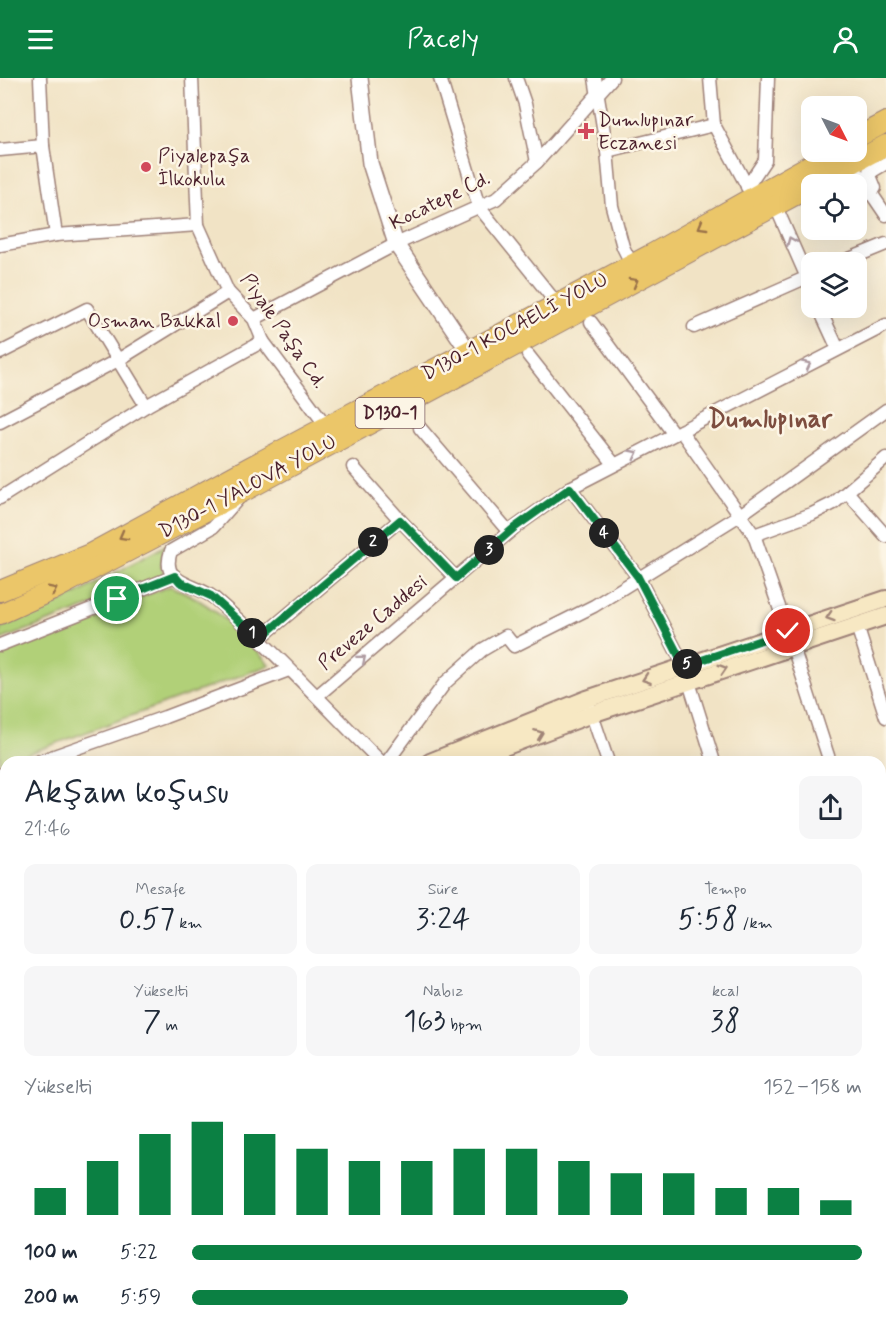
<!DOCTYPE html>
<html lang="tr">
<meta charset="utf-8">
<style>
:root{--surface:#fff;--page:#f6f6f7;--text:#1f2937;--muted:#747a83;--accent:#0b8043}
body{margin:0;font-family:Mynerve,sans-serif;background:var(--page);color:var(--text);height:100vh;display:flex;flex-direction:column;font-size:22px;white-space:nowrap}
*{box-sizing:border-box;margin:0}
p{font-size:20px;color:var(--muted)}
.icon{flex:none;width:33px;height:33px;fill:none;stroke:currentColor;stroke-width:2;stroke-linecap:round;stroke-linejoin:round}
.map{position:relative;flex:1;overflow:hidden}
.drawer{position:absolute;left:0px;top:678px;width:886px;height:578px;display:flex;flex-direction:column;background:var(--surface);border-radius:18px 18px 0 0;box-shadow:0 6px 24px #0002}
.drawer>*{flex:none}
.needle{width:39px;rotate:132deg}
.tools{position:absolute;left:801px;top:18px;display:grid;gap:12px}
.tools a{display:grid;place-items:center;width:66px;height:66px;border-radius:12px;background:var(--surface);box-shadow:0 6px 24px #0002;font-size:30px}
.pin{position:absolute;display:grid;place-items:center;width:51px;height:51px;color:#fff;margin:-26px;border:3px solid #fff;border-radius:50%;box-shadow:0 2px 6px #0007}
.km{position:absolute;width:30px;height:30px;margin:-15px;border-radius:50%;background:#222;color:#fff;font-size:16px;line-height:30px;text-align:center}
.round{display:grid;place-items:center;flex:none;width:63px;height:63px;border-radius:12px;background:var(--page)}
.summary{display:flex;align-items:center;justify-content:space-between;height:102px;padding:0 24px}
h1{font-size:33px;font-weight:600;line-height:45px}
.stats{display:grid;grid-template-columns:repeat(3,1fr);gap:9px;height:102px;padding:6px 24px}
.stats div{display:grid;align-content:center;border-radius:12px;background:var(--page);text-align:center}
.stats b{font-size:30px;font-weight:600}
.stats small{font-size:16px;font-weight:400}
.stats p{font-size:16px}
.chart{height:168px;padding:12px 24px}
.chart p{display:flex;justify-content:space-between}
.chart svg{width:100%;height:108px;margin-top:6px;stroke:var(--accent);stroke-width:6}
ul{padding:0 24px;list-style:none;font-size:20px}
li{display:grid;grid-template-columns:96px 72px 1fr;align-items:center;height:45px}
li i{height:15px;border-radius:8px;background:var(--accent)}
header{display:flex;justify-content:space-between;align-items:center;height:78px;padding:0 24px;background:var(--accent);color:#fff;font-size:27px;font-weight:600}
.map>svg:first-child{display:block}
</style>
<header><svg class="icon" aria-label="menu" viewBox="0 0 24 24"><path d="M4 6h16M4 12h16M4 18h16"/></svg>Pacely<svg class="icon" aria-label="person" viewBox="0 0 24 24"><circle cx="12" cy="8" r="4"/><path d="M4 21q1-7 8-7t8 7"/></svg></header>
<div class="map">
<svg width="886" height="1255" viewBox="0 0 886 1255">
<rect width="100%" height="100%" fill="#fcf5e5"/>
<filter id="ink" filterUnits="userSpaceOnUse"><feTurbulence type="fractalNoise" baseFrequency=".0167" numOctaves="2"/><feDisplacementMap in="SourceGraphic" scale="12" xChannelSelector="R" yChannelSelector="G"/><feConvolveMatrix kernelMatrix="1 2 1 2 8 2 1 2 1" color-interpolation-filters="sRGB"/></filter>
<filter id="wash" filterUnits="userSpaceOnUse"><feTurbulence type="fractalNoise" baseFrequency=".008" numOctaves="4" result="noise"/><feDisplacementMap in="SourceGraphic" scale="24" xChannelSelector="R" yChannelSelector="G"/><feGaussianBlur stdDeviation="1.35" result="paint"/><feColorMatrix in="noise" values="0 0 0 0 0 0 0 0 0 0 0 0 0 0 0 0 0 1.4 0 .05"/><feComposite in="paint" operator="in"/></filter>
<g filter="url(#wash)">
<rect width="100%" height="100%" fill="#f1e3c5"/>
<g fill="#b1d078" stroke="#7e7852" stroke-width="1.5">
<polygon points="179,460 164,472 161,488 166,500 0,562 0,550 73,518"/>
<path d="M170 508C214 524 239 555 270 587L0 686V574Z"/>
</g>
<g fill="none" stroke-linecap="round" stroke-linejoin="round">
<g stroke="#85b3ef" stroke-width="3">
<polyline points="0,1082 6,1083"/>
<polyline points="172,1250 172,1255"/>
</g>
</g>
</g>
<g filter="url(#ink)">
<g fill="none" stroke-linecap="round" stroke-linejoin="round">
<g stroke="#9e8178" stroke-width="15">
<g id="minor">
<polyline points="40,0 43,68 56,157"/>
<polyline points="192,0 198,147 228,214 254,241 263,263 327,349"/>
<polyline points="440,0 479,129 558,227"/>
<polyline points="516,0 525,26 537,84"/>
<polyline points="595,0 607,73 612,128 623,169 632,187"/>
<polyline points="710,0 714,47 753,119"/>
<polyline points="0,72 43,68"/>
<polyline points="607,73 714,47"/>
<polyline points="853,74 852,87 886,137"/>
<polyline points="872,75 869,95 875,110"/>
<polyline points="869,95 886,85"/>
<polyline points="747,109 765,82 768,0"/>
<polyline points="773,122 812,211"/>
<polyline points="0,167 56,157 198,147"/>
<polyline points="842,184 886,166"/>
<polyline points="819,230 838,271"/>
<polyline points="254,241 396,166 496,121 537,84 612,0"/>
<polyline points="591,244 673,355"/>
<polyline points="694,249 812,197"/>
<polyline points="0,275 87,231 146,328"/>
<polyline points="528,277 614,386"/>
<polyline points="0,344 118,282 228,214"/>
<polyline points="420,350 509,454"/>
<polyline points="681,353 754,457 793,569 830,684"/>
<polyline points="353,389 400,442"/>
<polyline points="570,410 638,499 684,588 714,684"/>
<polyline points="848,415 886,458"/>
<polyline points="0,420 146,328 263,263"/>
<path d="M237 422 213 449 171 473C159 507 196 505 214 520 273 571 326 629 381 684"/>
<polyline points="754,457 812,436 834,425 886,380"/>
<polyline points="857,548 886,639"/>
<polyline points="259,561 400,442 456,500"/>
<polyline points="0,567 175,498"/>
<polyline points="317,618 514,450 570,410 886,247"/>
<polyline points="589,628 608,684"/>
<polyline points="37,684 165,639 289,592"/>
<polyline points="387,684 445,605 482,572 506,558 514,568 594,528 740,437 886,332"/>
<polyline points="0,697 6,695"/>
<polyline points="880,711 886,710"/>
<polyline points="880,804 886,809"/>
<polyline points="880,827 886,821"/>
<polyline points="880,1004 881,995 886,987"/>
<polyline points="880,1042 886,1169"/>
<polyline points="0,1116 6,1120"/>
<polyline points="880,1192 886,1192"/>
<polyline points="200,1250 202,1255"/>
<polyline points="350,1250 353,1255"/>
<polyline points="769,1250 774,1255"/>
<polyline points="305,1255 313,1250"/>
<polyline points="564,1255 567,1250"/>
<polyline points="646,1255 648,1250"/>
<polyline points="886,1255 886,1245"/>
</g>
</g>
<g stroke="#9e8178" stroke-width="18">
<polyline id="tertiary" points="360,0 370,85 396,166 469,274"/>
</g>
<g stroke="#9e8178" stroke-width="20">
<g id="secondary">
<polyline points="430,684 587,621 886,521"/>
<polyline points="464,684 592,636 886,538"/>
<polyline points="0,837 6,835"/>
<polyline points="0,1032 6,1034"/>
<polyline points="462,1250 472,1255"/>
<polyline points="59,1255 64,1250"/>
</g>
</g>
<g stroke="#9e8178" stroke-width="22">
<g id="trunk">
<polyline points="856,60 886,44"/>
<polyline points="814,106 886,67"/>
<polyline points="0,513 90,476 250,389 652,176 833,74"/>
<polyline points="0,536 51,513 246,412 812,108"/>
</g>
</g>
<use href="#minor" stroke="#fff" stroke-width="12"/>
<use href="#tertiary" stroke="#fff" stroke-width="15"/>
<use href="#secondary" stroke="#f7e8c3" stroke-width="16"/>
<use href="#trunk" stroke="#ebc669" stroke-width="20"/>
</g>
<defs><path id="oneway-chevron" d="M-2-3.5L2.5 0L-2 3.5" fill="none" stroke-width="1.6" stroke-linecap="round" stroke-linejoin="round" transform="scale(1.5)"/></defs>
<g stroke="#9a724a">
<use href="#oneway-chevron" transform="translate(702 148) rotate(150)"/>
<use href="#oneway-chevron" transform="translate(634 204) rotate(-29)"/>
<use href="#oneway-chevron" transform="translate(123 458) rotate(151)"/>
<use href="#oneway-chevron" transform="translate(53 512) rotate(-26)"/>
</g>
<g stroke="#ae9aa0">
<use href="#oneway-chevron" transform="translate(791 163) rotate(-113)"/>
<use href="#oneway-chevron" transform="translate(807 287) rotate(-27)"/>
<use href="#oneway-chevron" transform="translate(634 376) rotate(-27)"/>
<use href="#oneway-chevron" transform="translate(362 581) rotate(-40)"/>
</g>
<g stroke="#a08477">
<use href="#oneway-chevron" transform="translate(830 539) rotate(162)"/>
<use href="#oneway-chevron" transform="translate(723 591) rotate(-18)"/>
<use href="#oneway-chevron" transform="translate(646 601) rotate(161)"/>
<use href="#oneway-chevron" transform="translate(539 656) rotate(-21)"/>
</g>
</g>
<g fill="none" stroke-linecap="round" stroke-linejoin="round" filter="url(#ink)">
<g stroke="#fff" stroke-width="12">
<polyline id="route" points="117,521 175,498 180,504 211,518 259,561 400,442 456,500 514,450 570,410 638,499 684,588 788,553"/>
</g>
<use href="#route" stroke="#0b8043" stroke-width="8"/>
</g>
<g fill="#d1495b" stroke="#fcf5e5" stroke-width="2">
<path d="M583 44h6v6h6v6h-6v6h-6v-6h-6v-6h6z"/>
<circle cx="146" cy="89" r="6"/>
<circle cx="233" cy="243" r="6"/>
</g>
<g text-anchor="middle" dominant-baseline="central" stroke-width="5" stroke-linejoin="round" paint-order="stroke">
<rect fill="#fcf5e5" stroke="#7f5f63" stroke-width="1.5" x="355.5" y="320" width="69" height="30" rx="4.5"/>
<g font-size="18" font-weight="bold" fill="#4a1f2b">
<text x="390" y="335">D130-1</text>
</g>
<g font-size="20" fill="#4a1f2b" stroke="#fcf5e5" text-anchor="start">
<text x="598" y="42">Dumlupınar<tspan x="598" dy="23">Eczanesi</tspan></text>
<text x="158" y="78">Piyalepaşa<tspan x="158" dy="23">İlkokulu</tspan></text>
<text x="221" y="243" text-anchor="end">Osman Bakkal</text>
</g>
<g font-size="20" fill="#4a1f2b" stroke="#fcf5e5">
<text transform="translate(440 123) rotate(-26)">Kocatepe Cd.</text>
<text transform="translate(515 249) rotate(-28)">D130-1 KOCAELİ YOLU</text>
<text transform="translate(283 253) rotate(55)">Piyale Paşa Cd.</text>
<text transform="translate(248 409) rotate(-28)">D130-1 YALOVA YOLU</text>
<text transform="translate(373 545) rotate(-40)">Preveze Caddesi</text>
</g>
<g font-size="26" font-weight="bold" fill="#7d4d3f" stroke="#fcf5e5">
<text x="770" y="342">Dumlupınar</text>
</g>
</g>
</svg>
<div class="tools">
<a><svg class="needle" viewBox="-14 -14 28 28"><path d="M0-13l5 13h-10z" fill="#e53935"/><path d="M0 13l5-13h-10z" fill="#747a83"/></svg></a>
<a><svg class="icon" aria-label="locate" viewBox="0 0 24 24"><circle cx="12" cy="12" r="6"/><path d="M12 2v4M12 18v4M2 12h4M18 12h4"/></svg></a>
<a><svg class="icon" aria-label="layers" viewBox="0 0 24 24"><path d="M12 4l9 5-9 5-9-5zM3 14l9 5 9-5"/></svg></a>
</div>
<div class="pin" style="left:117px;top:521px;background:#1e9e55"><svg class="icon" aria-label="arrive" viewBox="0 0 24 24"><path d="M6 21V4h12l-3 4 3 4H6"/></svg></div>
<div class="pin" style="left:788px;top:553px;background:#d93025"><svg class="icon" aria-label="check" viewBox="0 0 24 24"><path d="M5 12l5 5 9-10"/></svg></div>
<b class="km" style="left:252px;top:555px">1</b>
<b class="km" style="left:373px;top:464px">2</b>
<b class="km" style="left:489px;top:472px">3</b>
<b class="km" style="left:604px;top:455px">4</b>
<b class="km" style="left:687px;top:586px">5</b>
<section class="drawer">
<div class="summary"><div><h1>Akşam koşusu</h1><p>21:46</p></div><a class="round"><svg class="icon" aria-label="share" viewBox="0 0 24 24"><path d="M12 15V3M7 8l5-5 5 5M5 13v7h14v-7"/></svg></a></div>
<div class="stats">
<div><p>Mesafe</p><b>0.57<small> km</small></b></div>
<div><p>Süre</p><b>3:24</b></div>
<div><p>Tempo</p><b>5:58<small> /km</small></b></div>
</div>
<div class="stats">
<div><p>Yükselti</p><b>7<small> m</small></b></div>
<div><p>Nabız</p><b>163<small> bpm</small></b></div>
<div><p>kcal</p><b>38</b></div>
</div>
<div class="chart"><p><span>Yükselti</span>152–158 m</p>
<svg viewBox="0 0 160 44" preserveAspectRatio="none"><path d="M5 44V33M15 44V22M25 44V11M35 44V6M45 44V11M55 44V17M65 44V22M75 44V22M85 44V17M95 44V17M105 44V22M115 44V27M125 44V27M135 44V33M145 44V33M155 44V38"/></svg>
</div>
<ul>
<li><b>100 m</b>5:22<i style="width:100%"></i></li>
<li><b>200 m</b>5:59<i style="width:65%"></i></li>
</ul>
</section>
</div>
